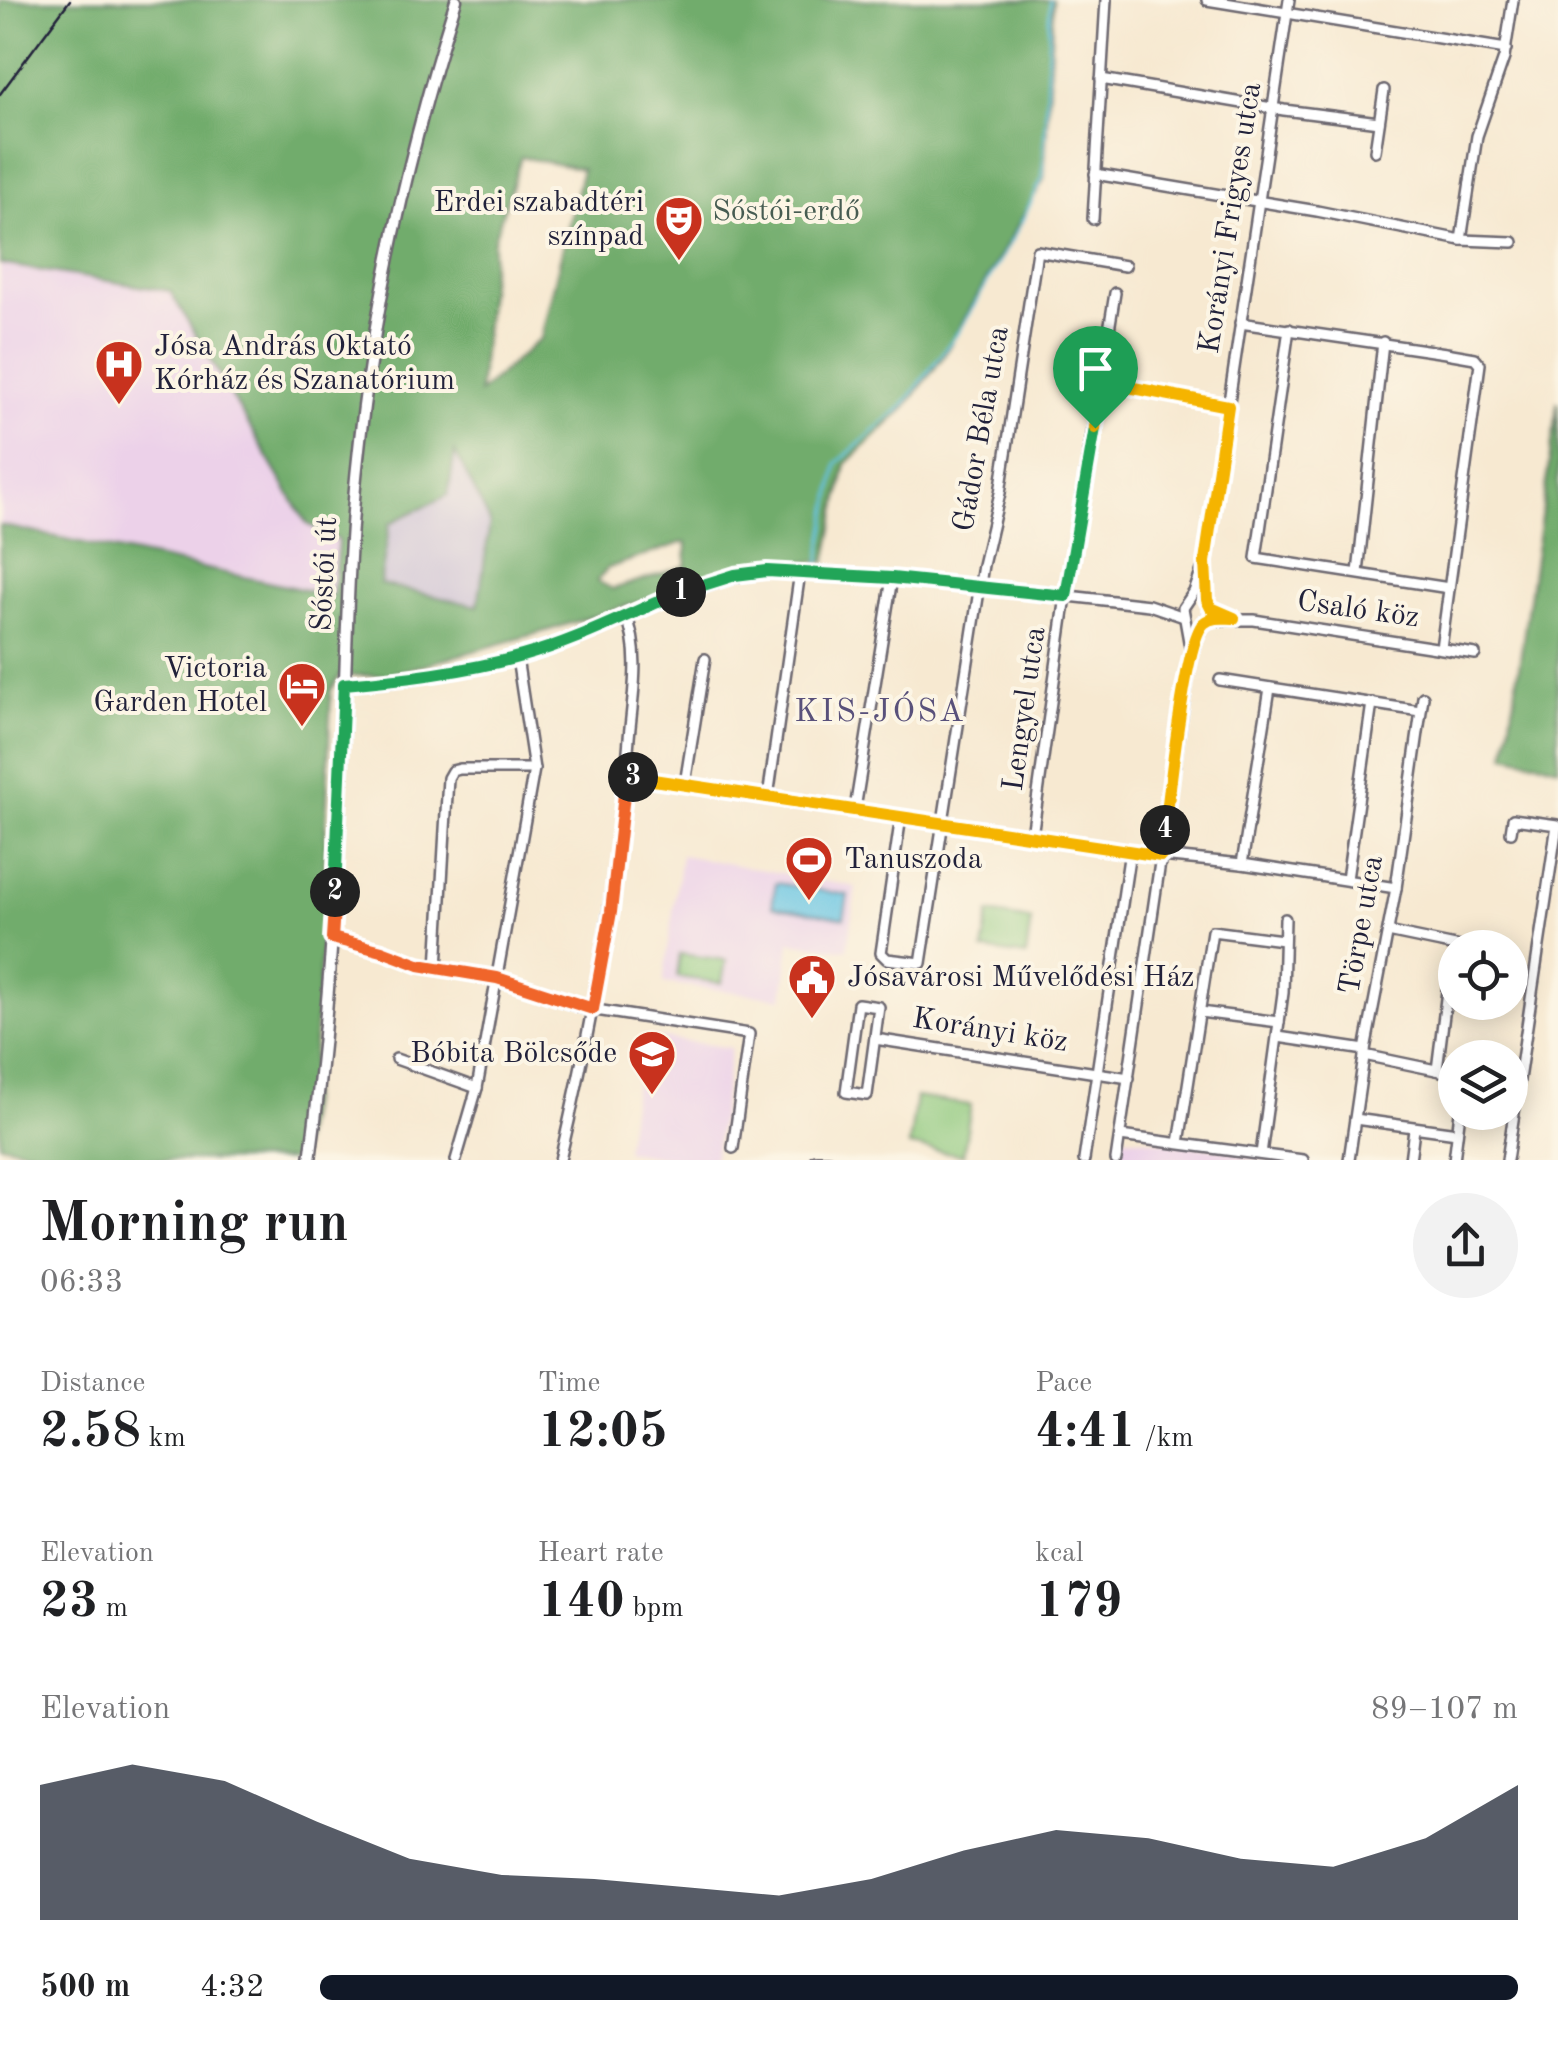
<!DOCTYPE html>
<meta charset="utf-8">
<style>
:root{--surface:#fff;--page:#f2f2f2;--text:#202124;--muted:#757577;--accent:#111827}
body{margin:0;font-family:"Old Standard TT",serif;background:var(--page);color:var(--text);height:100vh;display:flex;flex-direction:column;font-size:38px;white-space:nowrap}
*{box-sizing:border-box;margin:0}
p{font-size:32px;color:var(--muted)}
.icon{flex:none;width:55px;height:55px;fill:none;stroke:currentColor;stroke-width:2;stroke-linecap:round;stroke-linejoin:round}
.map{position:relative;height:1160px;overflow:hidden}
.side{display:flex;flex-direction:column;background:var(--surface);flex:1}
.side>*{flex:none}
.fabs{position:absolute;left:1438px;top:930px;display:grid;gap:20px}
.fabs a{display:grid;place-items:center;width:90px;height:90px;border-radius:50%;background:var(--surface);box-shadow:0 5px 25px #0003;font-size:50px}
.pin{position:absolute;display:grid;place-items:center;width:85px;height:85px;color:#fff;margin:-102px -42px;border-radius:50% 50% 50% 0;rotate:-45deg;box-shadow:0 0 10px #0007}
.pin .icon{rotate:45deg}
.km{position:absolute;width:50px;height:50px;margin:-25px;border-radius:50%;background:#222;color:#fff;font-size:28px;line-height:50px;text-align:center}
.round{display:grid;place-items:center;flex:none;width:105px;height:105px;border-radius:52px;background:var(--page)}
.head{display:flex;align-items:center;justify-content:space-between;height:170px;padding:0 40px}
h1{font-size:55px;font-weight:600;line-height:75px}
.stats{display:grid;grid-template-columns:repeat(3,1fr);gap:15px;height:170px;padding:10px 40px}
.stats div{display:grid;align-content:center}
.stats b{font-size:50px;font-weight:600}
.stats small{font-size:28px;font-weight:400}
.stats p{font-size:28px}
.chart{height:280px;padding:20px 40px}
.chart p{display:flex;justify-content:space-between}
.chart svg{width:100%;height:180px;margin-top:10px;fill:var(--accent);opacity:.7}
ul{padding:0 40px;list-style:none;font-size:32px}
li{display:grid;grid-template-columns:160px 120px 1fr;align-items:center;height:75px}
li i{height:25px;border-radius:12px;background:var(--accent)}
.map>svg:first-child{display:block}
</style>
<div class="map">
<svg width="1558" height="1160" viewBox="0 0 1558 1160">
<rect width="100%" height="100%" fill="#fcf5e5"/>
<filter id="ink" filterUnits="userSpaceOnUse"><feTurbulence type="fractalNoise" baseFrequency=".01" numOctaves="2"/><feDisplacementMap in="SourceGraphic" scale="20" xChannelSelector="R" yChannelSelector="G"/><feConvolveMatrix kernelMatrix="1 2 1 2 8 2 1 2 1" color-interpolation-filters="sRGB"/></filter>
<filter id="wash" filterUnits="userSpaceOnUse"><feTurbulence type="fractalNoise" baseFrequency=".0048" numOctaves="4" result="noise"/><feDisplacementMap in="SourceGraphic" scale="40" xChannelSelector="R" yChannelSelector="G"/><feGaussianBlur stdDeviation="2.25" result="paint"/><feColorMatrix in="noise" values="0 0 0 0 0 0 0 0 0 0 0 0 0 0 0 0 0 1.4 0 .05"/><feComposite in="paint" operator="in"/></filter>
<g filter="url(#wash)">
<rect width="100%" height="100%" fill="#f7e9d1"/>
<g fill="#ecd1e9">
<polygon points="0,264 170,291 307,524 338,539 334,596 0,525"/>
<polygon points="681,855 856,887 847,950 790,942 783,998 663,983"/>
<polygon points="642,1035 731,1048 714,1160 684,1160 625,1151"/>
<polygon points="1120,1136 1303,1160 1116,1160"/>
</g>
<polygon fill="#cbbfd4" points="454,450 490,522 479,606 380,585 390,522 448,495"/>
<g fill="#8cc77c" stroke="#57745c" stroke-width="2.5">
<polygon points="989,913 1031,920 1026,956 983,950"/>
<polygon points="680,954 726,960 722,983 677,977"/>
<polygon points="916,1097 971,1105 963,1155 909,1146"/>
</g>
<g fill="#71ac6c" stroke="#4a6754" stroke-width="2.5" fill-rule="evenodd">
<path d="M0 0H1053L1044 179 943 357 904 409 846 464 826 562H768L546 631 388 675 340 676 331 690 322 942 311 1088 299 1160H73L0 1144V525L333 596 338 540 307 524 170 291 0 264ZM521 157 582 169 541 338 479 393 494 239ZM455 452 490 522 478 606 380 584 390 523 448 495ZM681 543H687L686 566 613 589 597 581 608 568Z"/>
<polygon points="1558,402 1558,767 1506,755"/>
</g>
<polygon fill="#65c4e3" stroke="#44738f" stroke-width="2.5" points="776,883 848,895 844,918 772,906"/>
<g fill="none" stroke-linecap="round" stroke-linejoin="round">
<polyline stroke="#65c4e3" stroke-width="2.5" points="819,565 837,463 903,406 963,325 1019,227 1043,177 1050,0"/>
</g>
</g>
<g filter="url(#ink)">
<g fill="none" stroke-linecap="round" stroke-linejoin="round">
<g stroke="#6d6870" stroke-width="14">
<g id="minor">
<polyline points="1207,0 1506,49"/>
<polyline points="1101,79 1284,110 1379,122"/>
<polyline points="1375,151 1384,90"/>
<polyline points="1095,174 1317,211 1461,240 1513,242"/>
<polyline points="1093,219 1106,0"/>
<polyline points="1461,240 1477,136 1504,58 1513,0"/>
<polyline points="1240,323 1446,353 1475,358 1480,364 1441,648"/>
<polyline points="1289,329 1256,558 1449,588"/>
<polyline points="1102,382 1228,406"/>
<polyline points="1358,573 1383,342"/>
<polyline points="1207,620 1254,620 1475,654"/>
<polyline points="1190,647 1183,608 1194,592 1202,570"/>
<polyline points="1220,680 1420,711"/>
<polyline points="345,684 407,679 522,656 579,637 686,590 754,572 814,572 979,586 1149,605 1184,617"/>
<polyline points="626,776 1161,856 1242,864 1396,888"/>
<polyline points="685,784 705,659"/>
<polyline points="768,797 800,572"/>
<polyline points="855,809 892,578"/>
<polyline points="901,816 881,953 887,959 921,963 983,565 1000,493 1037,251 1125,266"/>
<polyline points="1032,836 1066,596 1115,293"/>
<polyline points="1242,864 1270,688"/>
<polyline points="1347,879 1372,703"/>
<polyline points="1388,932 1465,948"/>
<polyline points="332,938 382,951 419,965 497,977 583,1008 749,1034 733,1148"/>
<polyline points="437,968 448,778 452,771 460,769 534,769"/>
<polygon points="858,1004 879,1007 867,1095 846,1092"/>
<polyline points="1200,1012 1279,1022"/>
<polyline points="1278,1037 1365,1050"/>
<polyline points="875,1039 1129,1078"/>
<polyline points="1364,1055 1455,1074"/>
<polyline points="396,1059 477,1088"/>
<polyline points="1437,1070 1449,975 1455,972"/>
<polyline points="1355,1119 1457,1133"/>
<polyline points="1120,1136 1303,1160"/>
<polyline points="1179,1143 1212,931 1283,940"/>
<polyline points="1261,1154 1283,993 1285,919"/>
<polyline points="456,1160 477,1088 534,769 517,658"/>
<path d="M560 1160C593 1020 618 881 629 738 632 701 642 651 626 616"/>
<polyline points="815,1160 828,1160"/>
<polyline points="1084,1160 1130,851"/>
<polyline points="1116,1160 1190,660 1199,629 1211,613 1207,600 1205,562 1289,0"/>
<polyline points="1349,1160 1365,1050 1396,888 1423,697"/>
<polyline points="1410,1160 1414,1129"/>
<polyline points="1454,1160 1460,1112"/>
<polyline points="1507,1160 1557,825 1513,819 1511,832"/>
</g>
</g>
<g stroke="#6d6870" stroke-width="15">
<path id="major" d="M310 1160C328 1025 336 889 342 753 347 654 347 556 358 458 374 301 409 150 456 0"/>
</g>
<use href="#minor" stroke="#fff" stroke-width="9"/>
<use href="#major" stroke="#fff" stroke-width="10"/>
<polyline stroke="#22223b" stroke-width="2.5" points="0,94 70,0"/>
</g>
</g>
<g fill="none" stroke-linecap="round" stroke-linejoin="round" filter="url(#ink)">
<g stroke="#fff" stroke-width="20">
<polyline id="split-1" points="681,592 735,575 767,571 892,578 1066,596 1095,428"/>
</g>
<g stroke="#fff" stroke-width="20">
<path id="split-2" d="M335 892 344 684C404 679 464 672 522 656 577 641 628 614 681 592"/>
</g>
<g stroke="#fff" stroke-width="20">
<polyline id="split-3" points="335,892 332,938 382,951 419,965 497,978 593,1009 611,912 626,776 633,777"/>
</g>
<g stroke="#fff" stroke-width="20">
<polyline id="split-4" points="633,777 1161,856 1165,830"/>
</g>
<g stroke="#fff" stroke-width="20">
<path id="split-5" d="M1095 428 1102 382 1228 406 1205 562 1207 600 1211 608 1234 618C1224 618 1212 616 1204 623 1185 639 1169 797 1165 830"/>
</g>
<use href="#split-1" stroke="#22a559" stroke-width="12"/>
<use href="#split-2" stroke="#22a559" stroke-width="12"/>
<use href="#split-3" stroke="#f0652b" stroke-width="12"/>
<use href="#split-4" stroke="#f5b400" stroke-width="12"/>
<use href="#split-5" stroke="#f5b400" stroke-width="12"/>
</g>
<defs>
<g id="theatre-pin" transform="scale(2.5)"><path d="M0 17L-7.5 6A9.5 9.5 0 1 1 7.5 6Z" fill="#c8321e" stroke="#fcf5e5"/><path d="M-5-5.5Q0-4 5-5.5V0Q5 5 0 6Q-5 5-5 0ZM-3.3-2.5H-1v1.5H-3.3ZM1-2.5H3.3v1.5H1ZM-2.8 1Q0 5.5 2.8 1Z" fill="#fff"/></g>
<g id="hospital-pin" transform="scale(2.5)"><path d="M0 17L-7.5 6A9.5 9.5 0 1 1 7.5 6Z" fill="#c8321e" stroke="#fcf5e5"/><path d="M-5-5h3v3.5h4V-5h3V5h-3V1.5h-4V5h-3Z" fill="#fff"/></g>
<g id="hotel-pin" transform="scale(2.5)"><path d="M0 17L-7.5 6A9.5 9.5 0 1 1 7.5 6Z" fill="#c8321e" stroke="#fcf5e5"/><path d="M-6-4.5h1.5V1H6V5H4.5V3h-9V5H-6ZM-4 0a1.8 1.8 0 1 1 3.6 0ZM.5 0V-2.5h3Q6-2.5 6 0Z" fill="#fff"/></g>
<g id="stadium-pin" transform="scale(2.5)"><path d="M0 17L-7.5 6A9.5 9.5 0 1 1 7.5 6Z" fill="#c8321e" stroke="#fcf5e5"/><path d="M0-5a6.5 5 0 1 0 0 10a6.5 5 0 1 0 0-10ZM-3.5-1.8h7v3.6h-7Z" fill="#fff"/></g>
<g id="civic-pin" transform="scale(2.5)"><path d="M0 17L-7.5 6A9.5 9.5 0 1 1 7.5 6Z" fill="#c8321e" stroke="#fcf5e5"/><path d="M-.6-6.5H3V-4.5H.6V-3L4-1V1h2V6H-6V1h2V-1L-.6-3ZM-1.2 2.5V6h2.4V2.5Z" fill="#fff"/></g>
<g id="school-pin" transform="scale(2.5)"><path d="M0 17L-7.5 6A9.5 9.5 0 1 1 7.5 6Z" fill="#c8321e" stroke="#fcf5e5"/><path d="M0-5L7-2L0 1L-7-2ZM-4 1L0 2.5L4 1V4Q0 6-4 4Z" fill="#fff"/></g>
</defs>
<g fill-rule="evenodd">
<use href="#theatre-pin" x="679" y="220"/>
<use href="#hospital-pin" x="119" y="364"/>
<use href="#hotel-pin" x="302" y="686"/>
<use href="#stadium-pin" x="809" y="860"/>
<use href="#civic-pin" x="812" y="978"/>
<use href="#school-pin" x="652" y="1054"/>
</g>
<g text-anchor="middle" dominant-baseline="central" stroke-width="8" stroke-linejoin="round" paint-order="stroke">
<g font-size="30" fill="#22223b" stroke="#fcf5e5" text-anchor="end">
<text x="644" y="203">Erdei szabadtéri<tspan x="644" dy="34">színpad</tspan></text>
<text x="154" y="347" text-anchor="start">Jósa András Oktató<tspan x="154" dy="34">Kórház és Szanatórium</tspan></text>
<text x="267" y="669">Victoria<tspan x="267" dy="34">Garden Hotel</tspan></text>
<text x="844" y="860" text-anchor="start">Tanuszoda</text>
<text x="847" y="978" text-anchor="start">Jósavárosi Művelődési Ház</text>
<text x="617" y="1054">Bóbita Bölcsőde</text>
</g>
<g font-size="30" fill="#475c52" stroke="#fcf5e5">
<text x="786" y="212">Sóstói-erdő</text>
</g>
<g font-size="30" fill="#22223b" stroke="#fcf5e5">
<text transform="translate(1231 218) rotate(-81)">Korányi Frigyes utca</text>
<text transform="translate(982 429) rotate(-80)">Gádor Béla utca</text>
<text transform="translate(325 574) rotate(-87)">Sóstói út</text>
<text transform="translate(1358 610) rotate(8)">Csaló köz</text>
<text transform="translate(1025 709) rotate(-82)">Lengyel utca</text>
<text transform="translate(1362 925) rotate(-80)">Törpe utca</text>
<text transform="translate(990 1031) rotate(9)">Korányi köz</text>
</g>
<g font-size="32" letter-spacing="2.5" fill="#59517b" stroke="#fcf5e5">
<text x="880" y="713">KIS-JÓSA</text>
</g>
</g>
</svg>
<div class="fabs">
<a><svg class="icon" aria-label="locate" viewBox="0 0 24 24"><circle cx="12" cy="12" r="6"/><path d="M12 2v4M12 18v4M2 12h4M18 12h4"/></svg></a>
<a><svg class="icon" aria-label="layers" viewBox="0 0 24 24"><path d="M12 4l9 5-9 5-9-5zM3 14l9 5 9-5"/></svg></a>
</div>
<div class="pin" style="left:1095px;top:428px;background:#1e9e55"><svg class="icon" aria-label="arrive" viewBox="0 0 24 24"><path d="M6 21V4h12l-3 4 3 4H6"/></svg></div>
<b class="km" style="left:681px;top:592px">1</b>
<b class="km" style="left:335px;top:892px">2</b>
<b class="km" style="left:633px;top:777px">3</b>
<b class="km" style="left:1165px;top:830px">4</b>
</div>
<section class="side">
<div class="head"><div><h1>Morning run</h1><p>06:33</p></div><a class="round"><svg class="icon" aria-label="share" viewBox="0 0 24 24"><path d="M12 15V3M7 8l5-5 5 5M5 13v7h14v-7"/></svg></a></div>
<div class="stats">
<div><p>Distance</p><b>2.58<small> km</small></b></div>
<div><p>Time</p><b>12:05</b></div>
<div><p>Pace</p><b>4:41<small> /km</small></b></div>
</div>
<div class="stats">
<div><p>Elevation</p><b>23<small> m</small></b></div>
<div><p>Heart rate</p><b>140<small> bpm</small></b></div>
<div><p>kcal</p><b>179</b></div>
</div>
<div class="chart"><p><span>Elevation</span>89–107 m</p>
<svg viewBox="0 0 160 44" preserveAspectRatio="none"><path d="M0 44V11L10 6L20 10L30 20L40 29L50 33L60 34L70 36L80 38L90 34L100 27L110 22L120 24L130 29L140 31L150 24L160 11V44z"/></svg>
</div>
<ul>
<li><b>500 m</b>4:32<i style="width:100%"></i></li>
</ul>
</section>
